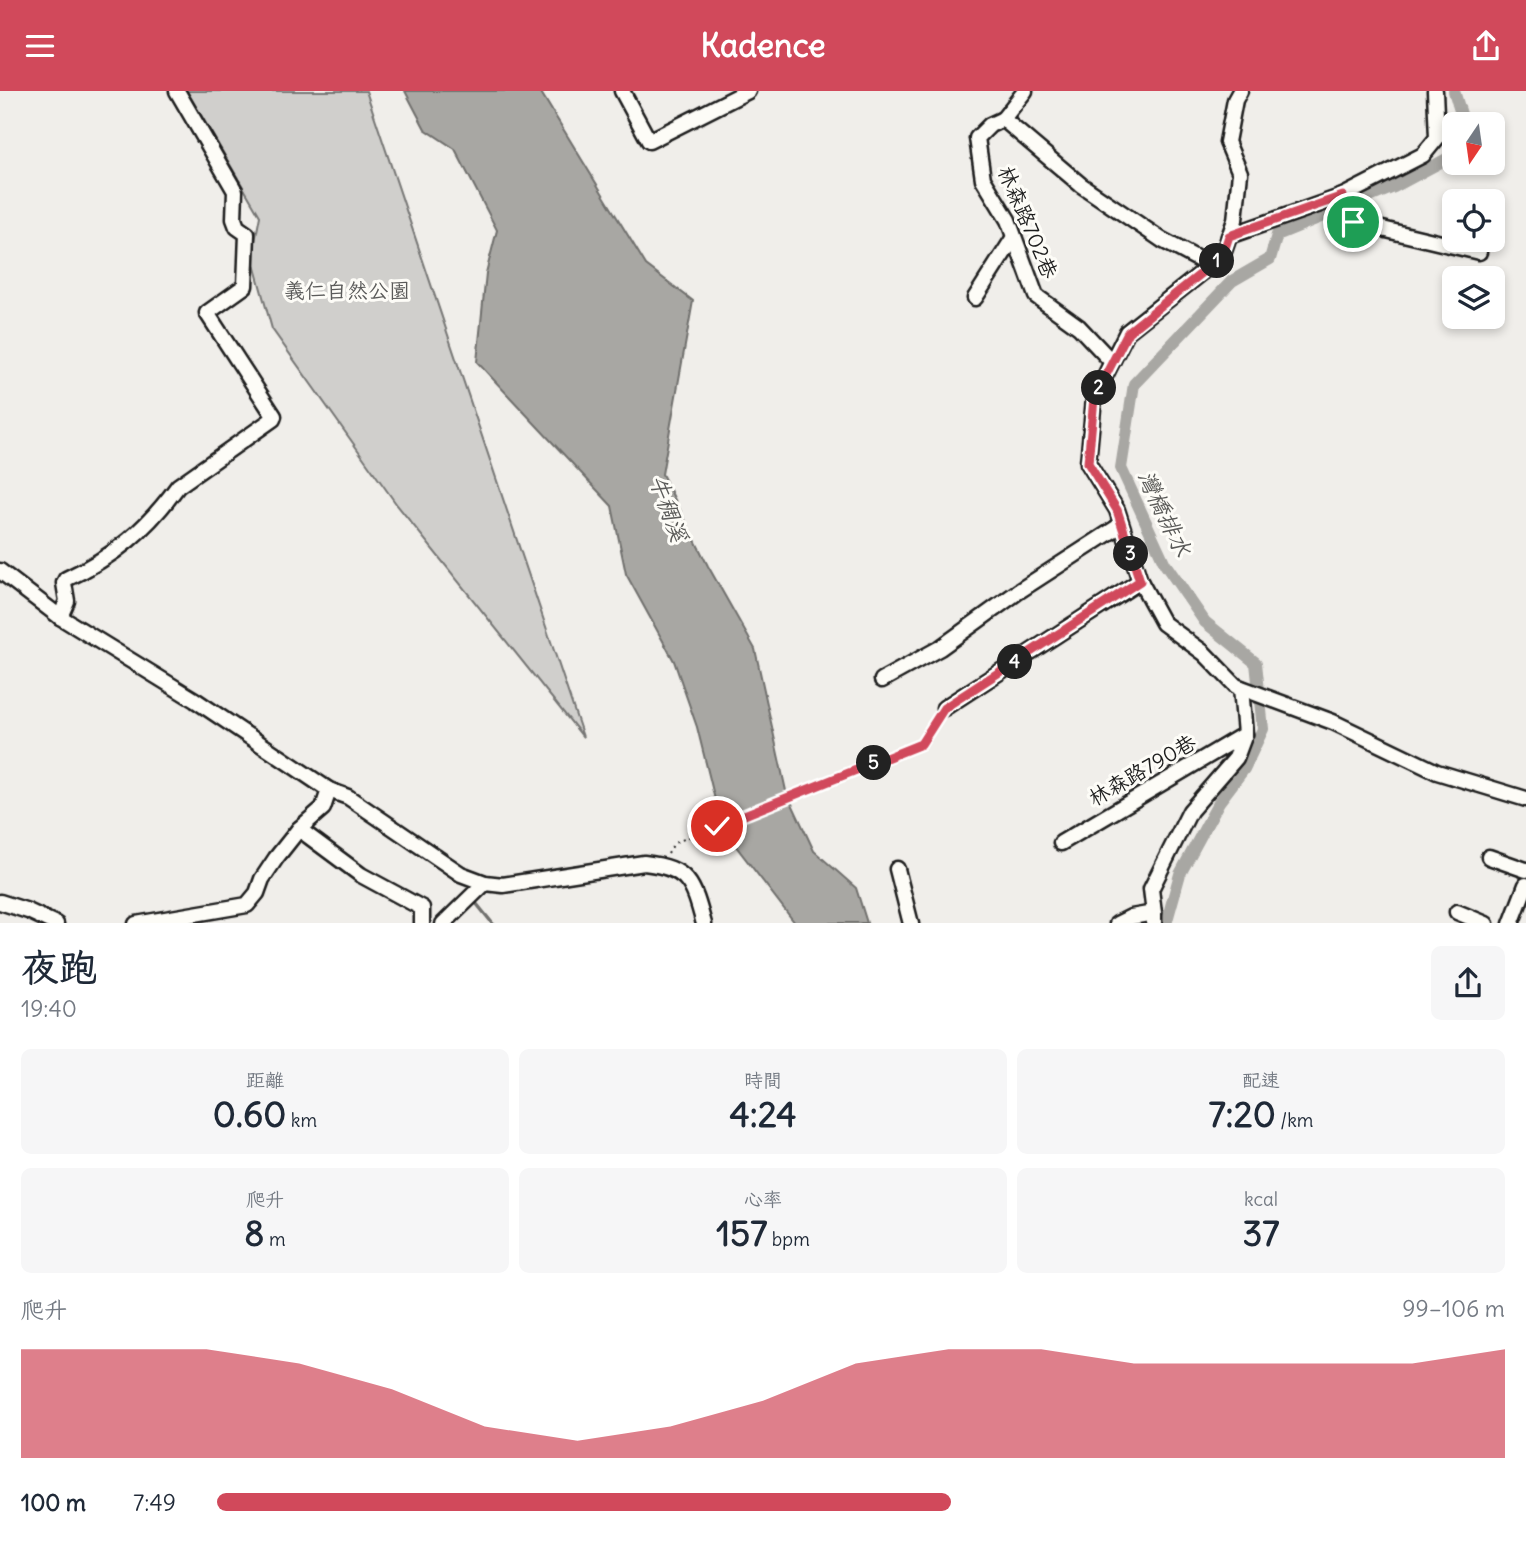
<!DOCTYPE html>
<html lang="zh-TW">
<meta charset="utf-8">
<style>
:root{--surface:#fff;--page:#f6f6f7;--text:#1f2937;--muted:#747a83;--accent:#d1495b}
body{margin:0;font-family:Delius,"LXGW WenKai TC",sans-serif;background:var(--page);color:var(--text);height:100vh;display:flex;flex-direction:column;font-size:26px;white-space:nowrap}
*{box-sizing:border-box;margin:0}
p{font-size:23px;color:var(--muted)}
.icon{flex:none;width:38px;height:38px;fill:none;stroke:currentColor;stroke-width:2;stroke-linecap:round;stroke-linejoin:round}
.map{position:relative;height:832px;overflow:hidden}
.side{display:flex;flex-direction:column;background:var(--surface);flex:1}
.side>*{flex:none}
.needle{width:46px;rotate:193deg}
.tools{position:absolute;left:1442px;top:21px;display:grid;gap:14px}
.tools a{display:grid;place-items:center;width:63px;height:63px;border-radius:10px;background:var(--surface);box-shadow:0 4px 10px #0003;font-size:35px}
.pin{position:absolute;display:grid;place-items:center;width:60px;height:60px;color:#fff;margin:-30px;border:4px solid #fff;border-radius:50%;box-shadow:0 2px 7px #0007}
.km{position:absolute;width:35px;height:35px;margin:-18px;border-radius:50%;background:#222;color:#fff;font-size:19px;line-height:35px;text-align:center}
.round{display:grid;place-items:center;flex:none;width:74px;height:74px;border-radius:10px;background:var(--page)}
.head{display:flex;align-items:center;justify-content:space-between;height:119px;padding:0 21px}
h1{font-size:38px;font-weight:800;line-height:52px}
.stats{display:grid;grid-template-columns:repeat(3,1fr);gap:10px;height:119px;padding:7px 21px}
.stats div{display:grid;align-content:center;border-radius:10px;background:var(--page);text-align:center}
.stats b{font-size:35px;font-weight:800}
.stats small{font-size:19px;font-weight:400}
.stats p{font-size:19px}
.chart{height:196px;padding:14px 21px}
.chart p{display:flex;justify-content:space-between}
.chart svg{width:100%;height:126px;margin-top:7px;fill:var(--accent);opacity:.7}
ul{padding:0 21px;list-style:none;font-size:23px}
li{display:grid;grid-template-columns:112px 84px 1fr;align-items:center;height:52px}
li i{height:18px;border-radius:9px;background:var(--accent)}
header{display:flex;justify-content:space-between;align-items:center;height:91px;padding:0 21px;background:var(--accent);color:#fff;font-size:32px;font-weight:800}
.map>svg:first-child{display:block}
</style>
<header><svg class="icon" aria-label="menu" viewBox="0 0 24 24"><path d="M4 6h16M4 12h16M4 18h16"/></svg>Kadence<svg class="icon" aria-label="share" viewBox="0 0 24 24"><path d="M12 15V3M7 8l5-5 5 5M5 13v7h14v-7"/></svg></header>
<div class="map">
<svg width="1526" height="833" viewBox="0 0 1526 833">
<rect width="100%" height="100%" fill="#f0eeea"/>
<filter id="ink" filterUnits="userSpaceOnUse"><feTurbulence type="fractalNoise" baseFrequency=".0143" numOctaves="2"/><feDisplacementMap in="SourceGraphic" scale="14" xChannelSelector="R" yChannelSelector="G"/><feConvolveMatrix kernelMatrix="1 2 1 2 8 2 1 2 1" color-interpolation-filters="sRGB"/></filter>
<g filter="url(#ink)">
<polygon fill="#d0cfcc" stroke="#767674" stroke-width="2" points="187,0 366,0 583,646 397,414 272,238 252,166 260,125"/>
<polygon fill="#a8a7a3" stroke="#706f6d" stroke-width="2" points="405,0 540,0 646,174 693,210 662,383 708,475 755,558 786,700 814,760 856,797 867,832 795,832 722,737 697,636 674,570 626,483 612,415 477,271 486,182 497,139 455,58 425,38"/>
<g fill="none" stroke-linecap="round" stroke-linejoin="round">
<polyline stroke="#706f6d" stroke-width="3.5" points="476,812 493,833"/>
<g stroke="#a8a7a3" stroke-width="12">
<polyline points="1454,0 1464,33"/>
<polyline points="1166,833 1180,783 1219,711 1244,678 1263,638 1256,572 1205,531 1165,473 1121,377 1134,293 1232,190 1270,168 1277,144 1394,96 1454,64"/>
</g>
<g stroke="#1c1c1c" stroke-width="19">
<g id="minor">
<polyline points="622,0 649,50 748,0"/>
<polyline points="1435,0 1437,47 1423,64 1343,105 1353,131 1479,161"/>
<polyline points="1003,28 1025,0"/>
<polyline points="1229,145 1343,105"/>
<polyline points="975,207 1014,146"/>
<polyline points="1112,271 1079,236 1036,205 1008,129 983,88 977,47 990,34 1003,28 1081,94 1162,149 1211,175"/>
<path d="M0 480 60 526 195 609 329 699 348 706 461 783 485 792 503 794 644 772C689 777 693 792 704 833"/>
<polyline points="1140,490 1117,419 1088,372 1094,307 1127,241 1222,166 1235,129 1240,82 1227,51 1235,9 1240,0"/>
<path d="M60 526 67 510 64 492 66 488C114 466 147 438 178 395L273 328 274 325 207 222 245 195 247 143 237 136 234 128 235 100 177 0"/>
<polyline points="882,589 940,557 1019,500 1121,434"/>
<polyline points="944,617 1140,490 1163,532 1204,562 1236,595 1333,631 1437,681 1526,708"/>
<polyline points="299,738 361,784 422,817 422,833"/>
<polyline points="1061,752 1245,643 1241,597"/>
<polyline points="1489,766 1526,779"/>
<polyline points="897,778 911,833"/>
<polyline points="0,811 28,820 56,833"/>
<polyline points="1457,821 1486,833"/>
<polyline points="1154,822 1151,798 1190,720 1236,667 1245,643"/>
<polyline points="136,833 247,814 257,802 262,788 276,767 299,738 323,717 329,699"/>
<polyline points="443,833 485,792"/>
<polyline points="1117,833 1131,826 1154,822 1154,833"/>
<polyline points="1511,833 1526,794"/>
</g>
</g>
<polyline stroke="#1c1c1c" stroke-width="2" stroke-dasharray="2 5" stroke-linecap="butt" points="668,763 674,752 921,654 937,628"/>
<use href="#minor" stroke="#fdfcf7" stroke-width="14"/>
</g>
</g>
<g fill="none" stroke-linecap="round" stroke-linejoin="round" filter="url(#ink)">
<g stroke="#fff" stroke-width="14">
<polyline id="route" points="717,735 921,653 944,617 1140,490 1117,419 1088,372 1094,307 1128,241 1222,166 1229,145 1343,105 1353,131"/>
</g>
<use href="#route" stroke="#d1495b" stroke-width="9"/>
</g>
<g text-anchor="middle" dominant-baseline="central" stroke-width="6" stroke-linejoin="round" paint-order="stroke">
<g font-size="21" fill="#1c1c1c" stroke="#fdfcf7">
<text transform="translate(1028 131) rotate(67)">林森路702巷</text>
<text transform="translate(1142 679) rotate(-30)">林森路790巷</text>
</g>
<g font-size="21" fill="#5b5b5a" stroke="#fdfcf7">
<text x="347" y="199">義仁自然公園</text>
</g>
<g font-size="23" font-style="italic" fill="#5b5b59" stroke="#fdfcf7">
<text transform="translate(669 417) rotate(70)">牛稠溪</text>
<text transform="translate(1165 422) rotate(64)">灣橋排水</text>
</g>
</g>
</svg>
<div class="tools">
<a><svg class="needle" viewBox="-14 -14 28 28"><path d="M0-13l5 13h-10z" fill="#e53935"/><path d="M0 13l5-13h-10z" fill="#747a83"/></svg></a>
<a><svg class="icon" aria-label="locate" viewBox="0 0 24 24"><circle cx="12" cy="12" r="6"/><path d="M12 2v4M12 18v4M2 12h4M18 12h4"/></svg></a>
<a><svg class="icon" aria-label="layers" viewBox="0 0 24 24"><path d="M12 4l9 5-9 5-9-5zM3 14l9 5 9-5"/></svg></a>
</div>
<div class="pin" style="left:1353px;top:131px;background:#1e9e55"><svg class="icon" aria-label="arrive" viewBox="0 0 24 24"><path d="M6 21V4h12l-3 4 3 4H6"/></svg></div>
<div class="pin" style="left:717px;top:735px;background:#d93025"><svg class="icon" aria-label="check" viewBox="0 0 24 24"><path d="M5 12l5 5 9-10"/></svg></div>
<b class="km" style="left:1217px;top:170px">1</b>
<b class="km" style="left:1099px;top:297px">2</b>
<b class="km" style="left:1131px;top:463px">3</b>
<b class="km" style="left:1015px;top:571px">4</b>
<b class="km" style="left:874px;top:672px">5</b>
</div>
<section class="side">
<div class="head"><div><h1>夜跑</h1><p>19:40</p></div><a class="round"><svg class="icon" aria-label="share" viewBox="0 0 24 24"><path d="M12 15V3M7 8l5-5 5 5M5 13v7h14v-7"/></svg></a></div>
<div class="stats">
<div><p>距離</p><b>0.60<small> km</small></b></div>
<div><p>時間</p><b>4:24</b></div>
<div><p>配速</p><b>7:20<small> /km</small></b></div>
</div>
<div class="stats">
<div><p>爬升</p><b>8<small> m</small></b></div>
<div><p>心率</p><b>157<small> bpm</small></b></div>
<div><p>kcal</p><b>37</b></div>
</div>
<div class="chart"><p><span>爬升</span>99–106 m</p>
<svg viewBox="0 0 160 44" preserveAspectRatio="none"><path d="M0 44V6L10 6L20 6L30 11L40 20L50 33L60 38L70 33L80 24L90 11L100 6L110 6L120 11L130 11L140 11L150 11L160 6V44z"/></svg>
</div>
<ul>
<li><b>100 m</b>7:49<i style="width:57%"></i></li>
</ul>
</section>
